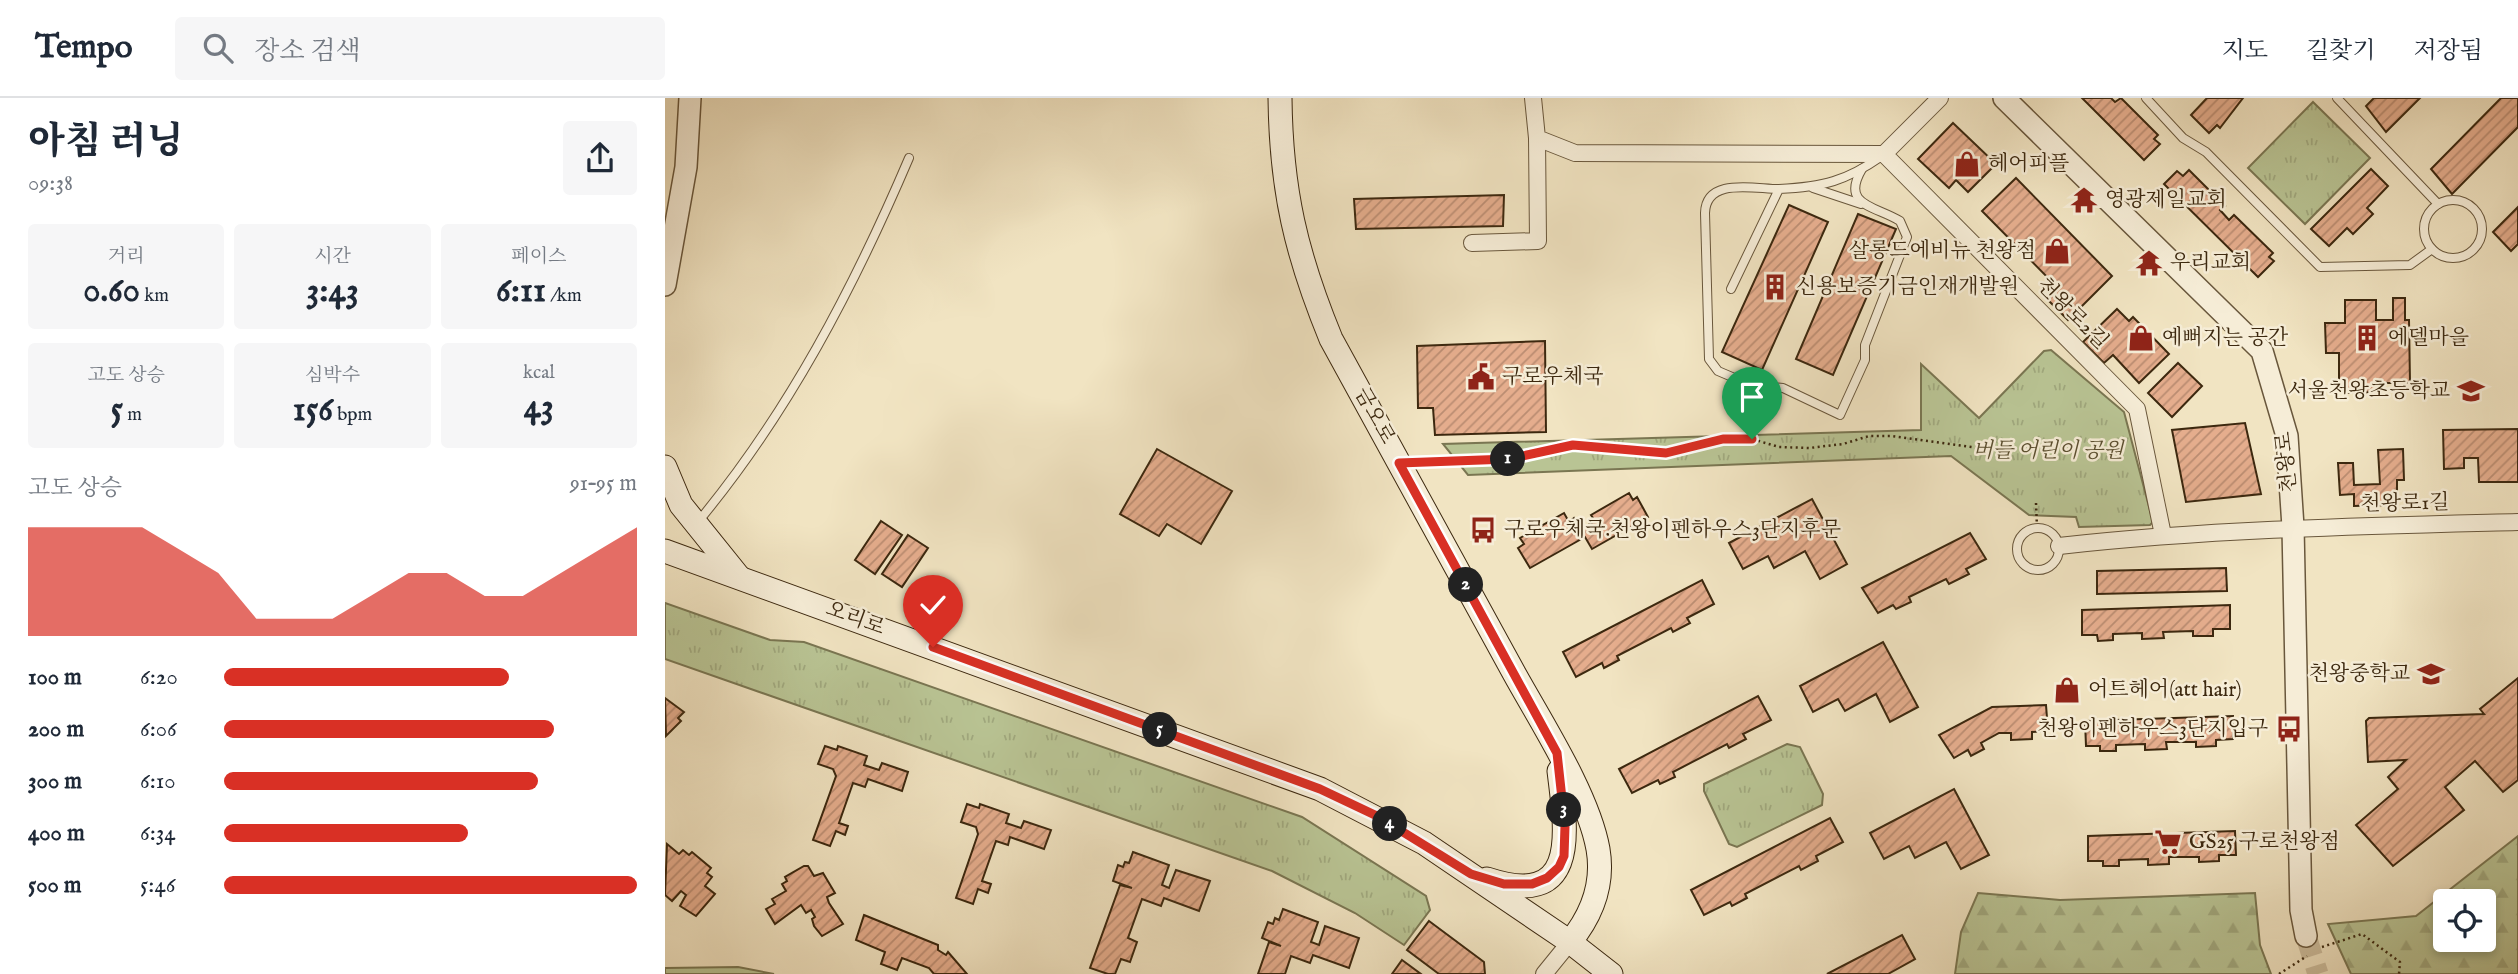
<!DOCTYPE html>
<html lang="ko">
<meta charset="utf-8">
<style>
:root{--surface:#fff;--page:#f6f6f7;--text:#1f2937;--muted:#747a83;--line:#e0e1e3;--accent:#d93025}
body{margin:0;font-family:"IM FELL English","Noto Serif KR",serif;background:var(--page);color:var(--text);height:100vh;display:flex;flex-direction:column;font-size:26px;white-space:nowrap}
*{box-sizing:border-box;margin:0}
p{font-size:23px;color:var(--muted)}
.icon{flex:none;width:38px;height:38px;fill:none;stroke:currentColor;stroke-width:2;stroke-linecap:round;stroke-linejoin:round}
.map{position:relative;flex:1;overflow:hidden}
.side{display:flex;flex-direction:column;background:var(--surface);width:665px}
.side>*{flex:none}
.tools{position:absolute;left:1768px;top:791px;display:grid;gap:14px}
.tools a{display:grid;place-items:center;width:63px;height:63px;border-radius:7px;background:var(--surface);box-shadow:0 4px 10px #0003;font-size:35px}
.pin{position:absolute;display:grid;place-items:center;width:60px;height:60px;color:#fff;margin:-72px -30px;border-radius:50% 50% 50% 0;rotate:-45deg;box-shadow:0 0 7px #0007}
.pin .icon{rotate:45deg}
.km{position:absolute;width:35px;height:35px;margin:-18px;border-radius:50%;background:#222;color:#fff;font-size:19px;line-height:35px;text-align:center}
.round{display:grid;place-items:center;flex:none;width:74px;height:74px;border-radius:7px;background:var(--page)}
.overview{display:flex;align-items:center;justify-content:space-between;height:119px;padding:0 28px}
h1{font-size:38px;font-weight:800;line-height:52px}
.figures{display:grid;grid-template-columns:repeat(3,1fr);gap:10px;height:119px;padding:7px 28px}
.figures div{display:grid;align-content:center;border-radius:7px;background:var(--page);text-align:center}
.figures b{font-size:35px;font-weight:800}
.figures small{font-size:19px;font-weight:400}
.figures p{font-size:19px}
.chart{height:196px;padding:14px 28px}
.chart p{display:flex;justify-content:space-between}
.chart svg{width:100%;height:126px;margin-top:7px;fill:var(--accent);opacity:.7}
ul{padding:0 28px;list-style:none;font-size:23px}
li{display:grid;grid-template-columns:112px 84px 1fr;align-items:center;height:52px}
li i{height:18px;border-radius:9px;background:var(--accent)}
header{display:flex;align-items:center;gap:42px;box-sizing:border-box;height:98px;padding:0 35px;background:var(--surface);border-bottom:2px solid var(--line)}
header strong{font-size:33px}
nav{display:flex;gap:38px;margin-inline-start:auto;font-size:24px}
.search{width:490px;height:63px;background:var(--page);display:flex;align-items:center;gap:18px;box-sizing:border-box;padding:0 24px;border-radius:7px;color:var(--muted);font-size:26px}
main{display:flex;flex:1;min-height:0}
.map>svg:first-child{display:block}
</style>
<header>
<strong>Tempo</strong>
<div class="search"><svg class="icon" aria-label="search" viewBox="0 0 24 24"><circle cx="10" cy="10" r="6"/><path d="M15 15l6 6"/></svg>장소 검색</div>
<nav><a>지도</a><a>길찾기</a><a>저장됨</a></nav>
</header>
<main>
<section class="side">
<div class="overview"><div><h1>아침 러닝</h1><p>09:38</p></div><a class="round"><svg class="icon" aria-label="share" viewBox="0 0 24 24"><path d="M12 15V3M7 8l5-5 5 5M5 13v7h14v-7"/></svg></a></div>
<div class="figures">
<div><p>거리</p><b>0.60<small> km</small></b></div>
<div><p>시간</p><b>3:43</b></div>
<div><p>페이스</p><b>6:11<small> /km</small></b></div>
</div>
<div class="figures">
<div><p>고도 상승</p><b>5<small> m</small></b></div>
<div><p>심박수</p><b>156<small> bpm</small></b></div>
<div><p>kcal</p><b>43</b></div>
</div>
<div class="chart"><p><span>고도 상승</span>91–95 m</p>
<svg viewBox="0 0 160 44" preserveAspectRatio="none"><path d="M0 44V6L10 6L20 6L30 6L40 14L50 22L60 38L70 38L80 38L90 30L100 22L110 22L120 30L130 30L140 22L150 14L160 6V44z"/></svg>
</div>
<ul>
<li><b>100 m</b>6:20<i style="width:69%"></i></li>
<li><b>200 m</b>6:06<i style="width:80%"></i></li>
<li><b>300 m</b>6:10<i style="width:76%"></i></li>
<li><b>400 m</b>6:34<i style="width:59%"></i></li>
<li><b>500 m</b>5:46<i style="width:100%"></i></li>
</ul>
</section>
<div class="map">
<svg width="1853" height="876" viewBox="0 0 1853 876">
<defs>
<pattern id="grass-tufts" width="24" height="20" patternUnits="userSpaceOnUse" patternTransform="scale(1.75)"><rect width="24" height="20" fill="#b9c494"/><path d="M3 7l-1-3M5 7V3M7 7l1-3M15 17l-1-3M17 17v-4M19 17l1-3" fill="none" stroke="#a0a87e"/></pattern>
<pattern id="forest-firs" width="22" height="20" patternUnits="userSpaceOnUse" patternTransform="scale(1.75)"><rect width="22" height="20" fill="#b9c494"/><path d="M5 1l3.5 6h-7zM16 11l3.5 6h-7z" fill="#a0a87e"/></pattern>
<pattern id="building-hatch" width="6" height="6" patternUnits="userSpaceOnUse" patternTransform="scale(1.75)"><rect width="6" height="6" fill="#e5ad8d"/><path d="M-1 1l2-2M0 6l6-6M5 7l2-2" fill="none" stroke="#bb8d72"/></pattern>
</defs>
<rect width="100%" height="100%" fill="#f1e4c2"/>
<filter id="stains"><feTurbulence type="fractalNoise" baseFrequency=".00286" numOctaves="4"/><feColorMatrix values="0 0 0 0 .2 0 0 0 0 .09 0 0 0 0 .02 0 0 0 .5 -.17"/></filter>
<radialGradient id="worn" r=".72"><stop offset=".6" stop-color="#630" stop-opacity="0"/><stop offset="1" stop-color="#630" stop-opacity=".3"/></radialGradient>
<g fill="url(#grass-tufts)" stroke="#7a7652" stroke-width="2">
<polygon points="1648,4 1705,60 1640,126 1583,70"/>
<polygon points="1386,252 1459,314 1488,424 1485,427 1414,429 1411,419 1364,417 1286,358 803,377 778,346 1256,332 1256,266 1314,320 1379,253"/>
<polygon points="0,505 105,542 139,544 637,719 761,798 765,812 739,847 690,815 607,773 0,561"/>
<polygon points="1122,646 1135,649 1158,696 1157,707 1072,749 1064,746 1039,693 1039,686"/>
</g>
<g fill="url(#forest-firs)" stroke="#7a7652" stroke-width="2" fill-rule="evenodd">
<path d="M1853 738V876H1686L1663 826 1751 818ZM1818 803V842H1780V803Z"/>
<polygon points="1313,795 1395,802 1590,795 1595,847 1606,876 1290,876 1296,834"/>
<polygon points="73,869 109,876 0,876 0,870"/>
</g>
<g fill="url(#building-hatch)" stroke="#3c280f" stroke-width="2">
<polygon points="1417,0 1446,0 1450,4 1456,0 1493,37 1489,41 1495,46 1479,62"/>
<polygon points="1542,0 1578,0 1555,30 1552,27 1544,35 1526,17"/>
<polygon points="1709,0 1755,0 1721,34 1701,8"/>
<polygon points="1836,0 1853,0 1853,29 1787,96 1766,71"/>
<polygon points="1288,25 1331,66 1303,94 1291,82 1284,90 1253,61"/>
<polygon points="1706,71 1723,88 1702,110 1708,116 1688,136 1682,130 1664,148 1646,131"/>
<polygon points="1524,72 1560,108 1555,112 1564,122 1569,117 1608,155 1604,159 1609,163 1593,179 1499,86 1512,73 1518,78"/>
<polygon points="1351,80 1447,178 1403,222 1382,201 1393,190 1317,113"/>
<polygon points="839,97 838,128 691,131 689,101"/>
<polygon points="1124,107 1163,124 1097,272 1057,254"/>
<polygon points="1853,109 1853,146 1846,153 1828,134"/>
<polygon points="1193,116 1231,131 1168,277 1131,261"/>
<polygon points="1728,200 1740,200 1740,222 1744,222 1745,285 1716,285 1715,294 1674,295 1674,255 1661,255 1660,225 1680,225 1680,202 1711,202 1711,222 1728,222"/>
<polygon points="1452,211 1464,223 1468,219 1504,256 1474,285 1448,257 1439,265 1418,244"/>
<polygon points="880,243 881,334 770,337 768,310 753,310 752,248"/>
<polygon points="1513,265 1537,288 1507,319 1483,295"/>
<polygon points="1580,325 1596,396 1521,404 1507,332"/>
<polygon points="1853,331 1853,384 1814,384 1813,360 1799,360 1799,370 1779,371 1778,332"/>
<polygon points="492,351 567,393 536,446 502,426 494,438 455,416"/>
<polygon points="1738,351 1739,382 1732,382 1732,395 1727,395 1727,407 1689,408 1689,396 1675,397 1673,365 1688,365 1689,387 1715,386 1713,352"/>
<polygon points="964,395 968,402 972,399 983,419 927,451 920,439 865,470 853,450 859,446 855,440 899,415 904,424 909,420 916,431 930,423 926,417"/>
<polygon points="1147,401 1182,466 1155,481 1140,453 1109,470 1103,458 1078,471 1064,445"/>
<polygon points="216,423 237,437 210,476 190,462"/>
<polygon points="1305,435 1321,461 1301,471 1304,476 1284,486 1281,481 1244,499 1246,504 1231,511 1228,507 1213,515 1197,490"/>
<polygon points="243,437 263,450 237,489 217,476"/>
<polygon points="1561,470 1562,493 1432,496 1432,473"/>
<polygon points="1037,482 1049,506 1022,520 1025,525 1008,534 1006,530 952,558 954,562 939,570 937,565 911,579 898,554"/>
<polygon points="1565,507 1565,531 1548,531 1548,538 1528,538 1528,533 1498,534 1499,540 1477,541 1477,535 1448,536 1448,542 1433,543 1432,537 1417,537 1417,512"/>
<polygon points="1218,544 1253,609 1225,624 1211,596 1180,613 1173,601 1148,614 1135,588"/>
<polygon points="1853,580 1853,682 1838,694 1810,663 1780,689 1799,712 1728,768 1691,727 1733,691 1723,679 1741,662 1703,664 1701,623 1704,620 1819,616 1815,611"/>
<polygon points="1093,598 1106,622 1078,636 1081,641 1064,650 1062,646 1008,674 1010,679 995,686 993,682 967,695 954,671"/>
<polygon points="0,600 19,614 13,620 16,623 1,638"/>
<polygon points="1381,607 1383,633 1367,634 1367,641 1346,642 1346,635 1334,635 1316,645 1319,651 1306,658 1303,652 1289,660 1274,637 1327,609"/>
<polygon points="1568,618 1568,641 1551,642 1551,648 1531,649 1531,644 1501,644 1502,651 1480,652 1480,646 1451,647 1451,653 1435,653 1435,648 1421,648 1420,623"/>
<polygon points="160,648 172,652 173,648 202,658 199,667 214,672 217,665 243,674 237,693 203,681 200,689 188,685 174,725 183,728 180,737 171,733 165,748 148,742 171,678 168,671 153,666"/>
<polygon points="1289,691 1324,757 1296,771 1281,744 1250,760 1244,748 1219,761 1205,735"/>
<polygon points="302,706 314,710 315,706 344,716 341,725 356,730 359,723 386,732 379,751 345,739 343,747 331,743 317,783 326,786 323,795 313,791 308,806 291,800 313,736 311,729 296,724"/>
<polygon points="1165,720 1178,744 1151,758 1153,763 1136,772 1134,768 1080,796 1082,800 1067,808 1065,804 1039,817 1026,792"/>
<polygon points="1570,733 1571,757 1554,757 1554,763 1534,764 1534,759 1504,759 1504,766 1483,767 1483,761 1454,762 1454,768 1438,768 1438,763 1423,763 1423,738"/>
<polygon points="2,746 14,756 18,752 24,757 27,754 46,770 42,775 47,779 40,788 50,796 31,818 15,808 21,797 16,793 7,803 0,797"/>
<polygon points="468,754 504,767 497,787 504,790 511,772 545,783 534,813 499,800 496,808 477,801 463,840 472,844 465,864 456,861 450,876 443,876 425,870 455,787 467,790 448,783 453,767 458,769 460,764 464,765"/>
<polygon points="139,768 143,768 149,778 158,775 170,795 162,799 164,805 178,826 157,838 149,828 147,821 150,819 146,812 141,815 136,807 110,826 101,811 110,806 107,801 121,793 117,786 122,783 120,779"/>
<polygon points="618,811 653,824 646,844 654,847 660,828 694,840 684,870 648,857 645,865 626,858 620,876 593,876 604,844 616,848 597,840 603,824 608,826 610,820 614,822"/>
<polygon points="199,817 273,847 273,852 281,857 283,854 302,876 269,876 264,870 237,860 232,872 216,866 220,854 191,842"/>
<polygon points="764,823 819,864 820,876 774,876 742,852"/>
<polygon points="1237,837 1250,861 1223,876 1162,876"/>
<polygon points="737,862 756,876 727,876"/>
</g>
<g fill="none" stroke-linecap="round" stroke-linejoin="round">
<polyline stroke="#cdbe9e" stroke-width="21" stroke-dasharray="21 10" stroke-linecap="butt" points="1641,838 1653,876"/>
<g stroke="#69573c" stroke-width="10">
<g id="service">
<polyline points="1481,0 1518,40 1541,54 1655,169 1745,167 1767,151"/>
<polyline points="1672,0 1773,106"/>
<polyline points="1148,90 1196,106"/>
<path d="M1114 91C1089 91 1041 79 1040 115L1044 261 1053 273 1086 287 1118 290 1175 317 1200 262V247L1242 139 1235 123C1211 108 1175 108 1197 71"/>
<circle cx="1788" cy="131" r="29"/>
<path d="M1066 191 1114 91C1158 89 1181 83 1217 58"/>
<path d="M32 425C123 316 189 189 244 60"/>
<circle cx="1373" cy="451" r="21"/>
</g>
</g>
<g stroke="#69573c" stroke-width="18">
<g id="minor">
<polyline points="868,0 872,40 910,55 1219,56"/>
<polyline points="1275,0 1219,56 1472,311 1498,437"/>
<polyline points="807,145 873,143 872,40"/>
<path d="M1394 448C1547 431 1700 428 1853 424"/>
<polyline points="879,876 905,844"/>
</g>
</g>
<g stroke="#69573c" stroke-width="24">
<g id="tertiary">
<polyline points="1339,0 1597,253 1622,338 1628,429 1636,812 1641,838"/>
<polyline points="0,187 21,69 25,0"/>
</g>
</g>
<g stroke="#3c280f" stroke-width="25">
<g id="secondary">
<path d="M615 0C616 92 631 156 666 241 727 352 788 463 849 575 876 624 923 696 933 751 939 786 927 817 905 844"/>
<polyline points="0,369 16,407 74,479"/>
<polyline points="0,453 655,691 759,745 905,844 946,876"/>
<path d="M822 781C916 812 901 732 894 673"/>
</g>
</g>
<g stroke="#3c280f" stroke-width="2.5" stroke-dasharray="2 3.5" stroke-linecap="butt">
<polyline points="756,364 844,361 908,347 1001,355 1058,341 1087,341 1114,349 1144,350 1178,346 1204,338 1227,338 1329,352"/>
<polyline points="1371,405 1372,430"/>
<polyline points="1657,849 1697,836 1735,864 1734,876"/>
<polyline points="1614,876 1642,858"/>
</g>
<use href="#service" stroke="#f6edd7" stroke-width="8"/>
<use href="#minor" stroke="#f6edd7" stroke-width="16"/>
<use href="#tertiary" stroke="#f6edd7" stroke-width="21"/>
<use href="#secondary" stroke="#f6edd7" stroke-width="23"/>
</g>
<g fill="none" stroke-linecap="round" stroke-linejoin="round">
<g stroke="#fff" stroke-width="14">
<polyline id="route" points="268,549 655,691 712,718 806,776 839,786 867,786 882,780 894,769 899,758 900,728 892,655 734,365 844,361 908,347 1001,355 1058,341 1087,341"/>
</g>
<use href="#route" stroke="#d93025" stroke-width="9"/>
</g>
<defs>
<g id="shop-bare" transform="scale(2.1)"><path d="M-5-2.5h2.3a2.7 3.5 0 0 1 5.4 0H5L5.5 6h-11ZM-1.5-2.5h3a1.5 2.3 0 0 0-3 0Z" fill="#8f2418" stroke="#f6edd7" stroke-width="2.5" paint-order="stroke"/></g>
<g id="temple-bare" transform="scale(2.1)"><path d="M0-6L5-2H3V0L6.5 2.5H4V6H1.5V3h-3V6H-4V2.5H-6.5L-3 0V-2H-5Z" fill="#8f2418" stroke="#f6edd7" stroke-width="2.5" paint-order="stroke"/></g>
<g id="building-bare" transform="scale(2.1)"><path d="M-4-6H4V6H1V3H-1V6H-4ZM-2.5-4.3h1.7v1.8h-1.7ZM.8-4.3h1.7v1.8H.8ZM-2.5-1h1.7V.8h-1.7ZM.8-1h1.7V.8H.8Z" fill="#8f2418" stroke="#f6edd7" stroke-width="2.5" paint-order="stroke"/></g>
<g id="civic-bare" transform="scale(2.1)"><path d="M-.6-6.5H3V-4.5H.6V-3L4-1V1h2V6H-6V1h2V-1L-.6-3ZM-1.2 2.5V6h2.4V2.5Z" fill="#8f2418" stroke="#f6edd7" stroke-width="2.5" paint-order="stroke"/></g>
<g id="school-bare" transform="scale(2.1)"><path d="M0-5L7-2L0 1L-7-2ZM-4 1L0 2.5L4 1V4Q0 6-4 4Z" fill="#8f2418" stroke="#f6edd7" stroke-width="2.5" paint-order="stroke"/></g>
<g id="bus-bare" transform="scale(2.1)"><path d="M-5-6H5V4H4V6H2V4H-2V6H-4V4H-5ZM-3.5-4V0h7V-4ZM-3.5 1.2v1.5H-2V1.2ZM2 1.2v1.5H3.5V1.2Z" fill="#8f2418" stroke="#f6edd7" stroke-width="2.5" paint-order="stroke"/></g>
<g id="supermarket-bare" transform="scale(2.1)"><path d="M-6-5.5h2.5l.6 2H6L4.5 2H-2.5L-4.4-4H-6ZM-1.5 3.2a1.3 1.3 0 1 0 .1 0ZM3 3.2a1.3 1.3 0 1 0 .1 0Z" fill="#8f2418" stroke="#f6edd7" stroke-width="2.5" paint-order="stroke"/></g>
</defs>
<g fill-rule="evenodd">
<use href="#shop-bare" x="1302" y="66"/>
<use href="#temple-bare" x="1419" y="102"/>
<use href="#shop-bare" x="1392" y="153"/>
<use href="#temple-bare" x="1484" y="165"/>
<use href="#building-bare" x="1110" y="189"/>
<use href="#shop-bare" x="1476" y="240"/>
<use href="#building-bare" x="1702" y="240"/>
<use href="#civic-bare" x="816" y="279"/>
<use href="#school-bare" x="1806" y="293"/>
<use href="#bus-bare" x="818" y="432"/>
<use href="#school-bare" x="1766" y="576"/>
<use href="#shop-bare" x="1402" y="592"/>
<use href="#bus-bare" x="1624" y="631"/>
<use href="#supermarket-bare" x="1503" y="744"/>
</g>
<g text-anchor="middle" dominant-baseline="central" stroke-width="5" stroke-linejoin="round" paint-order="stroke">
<g font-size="21" fill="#3c280f" stroke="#f6edd7" text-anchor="start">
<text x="1323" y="66">헤어피플</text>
<text x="1440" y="102">영광제일교회</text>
<text x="1371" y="153" text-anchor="end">살롱드에비뉴 천왕점</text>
<text x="1505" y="165">우리교회</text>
<text x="1131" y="189">신용보증기금인재개발원</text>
<text x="1497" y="240">예뻐지는 공간</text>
<text x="1723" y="240">에델마을</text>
<text x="837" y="279">구로우체국</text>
<text x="1785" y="293" text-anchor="end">서울천왕초등학교</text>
<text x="839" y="432">구로우체국.천왕이펜하우스3단지후문</text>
<text x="1745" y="576" text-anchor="end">천왕중학교</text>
<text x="1423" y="592">어트헤어(att hair)</text>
<text x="1603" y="631" text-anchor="end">천왕이펜하우스3단지입구</text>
<text x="1524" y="744">GS25 구로천왕점</text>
</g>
<g font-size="21" fill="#3c280f" stroke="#f6edd7">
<text transform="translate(1407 216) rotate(45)">천왕로2길</text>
<text transform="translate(709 318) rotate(61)">금오로</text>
<text transform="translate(1622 364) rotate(-96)">천왕로</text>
<text transform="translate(1740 406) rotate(-1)">천왕로1길</text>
<text transform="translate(190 521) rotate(20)">오리로</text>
</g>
<g font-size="21" font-style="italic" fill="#5b4f30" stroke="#f6edd7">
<text x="1383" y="353">버들 어린이 공원</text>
</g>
</g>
<rect width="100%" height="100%" filter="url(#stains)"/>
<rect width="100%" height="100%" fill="url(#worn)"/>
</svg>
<div class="tools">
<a><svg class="icon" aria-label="locate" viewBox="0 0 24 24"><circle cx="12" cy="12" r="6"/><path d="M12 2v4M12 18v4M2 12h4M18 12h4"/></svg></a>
</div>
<div class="pin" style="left:1087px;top:341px;background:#1e9e55"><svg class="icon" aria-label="arrive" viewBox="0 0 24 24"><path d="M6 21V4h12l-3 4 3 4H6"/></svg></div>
<div class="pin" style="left:268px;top:549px;background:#d93025"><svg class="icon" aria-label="check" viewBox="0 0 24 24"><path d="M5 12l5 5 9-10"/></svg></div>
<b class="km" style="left:843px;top:361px">1</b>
<b class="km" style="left:801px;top:487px">2</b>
<b class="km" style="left:899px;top:712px">3</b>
<b class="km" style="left:725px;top:726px">4</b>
<b class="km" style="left:495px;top:632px">5</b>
</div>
</main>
